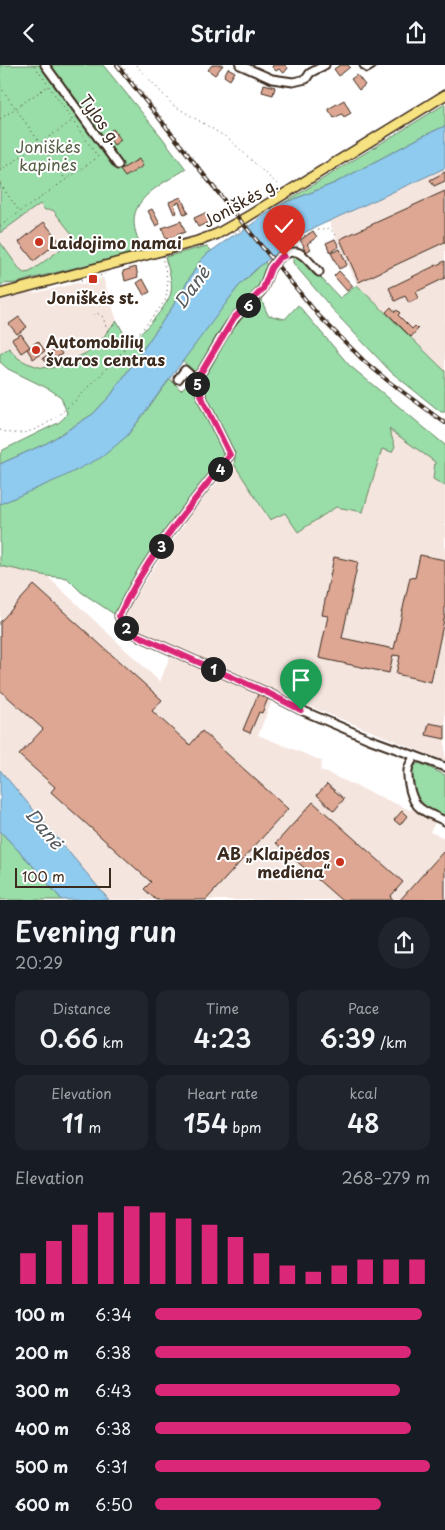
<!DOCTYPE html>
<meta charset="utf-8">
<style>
:root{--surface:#171b24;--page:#20242c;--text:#f1f3f6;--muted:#9ea1a6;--accent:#db2777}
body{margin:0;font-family:"Playpen Sans",sans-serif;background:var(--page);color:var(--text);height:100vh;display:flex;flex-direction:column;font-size:19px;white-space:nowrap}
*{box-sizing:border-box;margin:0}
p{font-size:16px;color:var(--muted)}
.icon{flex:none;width:28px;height:28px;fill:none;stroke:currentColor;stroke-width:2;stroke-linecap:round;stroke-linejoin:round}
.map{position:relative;height:835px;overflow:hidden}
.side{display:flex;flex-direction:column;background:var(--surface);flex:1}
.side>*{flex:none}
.scale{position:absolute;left:15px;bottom:12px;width:96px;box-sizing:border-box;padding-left:5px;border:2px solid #3b2a1e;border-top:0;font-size:14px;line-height:18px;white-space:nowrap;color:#3b2a1e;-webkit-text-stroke:4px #fff;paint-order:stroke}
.pin{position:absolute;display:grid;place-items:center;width:42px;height:42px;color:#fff;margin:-51px -21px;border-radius:50% 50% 50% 0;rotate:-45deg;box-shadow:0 0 5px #0007}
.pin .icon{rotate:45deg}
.km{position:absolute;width:25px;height:25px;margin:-12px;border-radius:50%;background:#222;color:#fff;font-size:14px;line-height:25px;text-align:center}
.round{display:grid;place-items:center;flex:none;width:52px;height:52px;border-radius:26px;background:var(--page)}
.summary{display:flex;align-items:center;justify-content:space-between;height:85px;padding:0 15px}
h1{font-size:28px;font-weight:600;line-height:38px}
.stats{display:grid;grid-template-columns:repeat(3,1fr);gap:8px;height:85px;padding:5px 15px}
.stats div{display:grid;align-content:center;border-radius:12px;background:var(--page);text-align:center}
.stats b{font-size:25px;font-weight:600}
.stats small{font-size:14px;font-weight:400}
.stats p{font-size:14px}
.chart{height:140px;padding:10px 15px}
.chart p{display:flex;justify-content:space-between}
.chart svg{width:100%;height:90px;margin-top:5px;stroke:var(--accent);stroke-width:6}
ul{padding:0 15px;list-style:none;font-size:16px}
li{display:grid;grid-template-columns:80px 60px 1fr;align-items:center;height:38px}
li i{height:12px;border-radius:6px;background:var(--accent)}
header{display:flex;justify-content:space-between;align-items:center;height:65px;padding:0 15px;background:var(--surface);font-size:22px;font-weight:600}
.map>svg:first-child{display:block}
</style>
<header><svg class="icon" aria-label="back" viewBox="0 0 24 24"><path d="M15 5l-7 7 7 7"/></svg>Stridr<svg class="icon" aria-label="share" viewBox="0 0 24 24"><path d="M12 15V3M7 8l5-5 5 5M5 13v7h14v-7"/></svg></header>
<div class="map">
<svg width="445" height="835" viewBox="0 0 445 835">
<rect width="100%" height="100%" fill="#fff"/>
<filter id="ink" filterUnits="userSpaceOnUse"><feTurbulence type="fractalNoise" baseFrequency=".02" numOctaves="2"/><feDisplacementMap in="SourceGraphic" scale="10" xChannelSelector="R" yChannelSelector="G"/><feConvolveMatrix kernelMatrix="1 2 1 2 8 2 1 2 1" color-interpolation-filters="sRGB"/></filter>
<g filter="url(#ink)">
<g fill="#f5e5df">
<polygon points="445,103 445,306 357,220 329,157"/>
<polygon points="40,139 53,145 72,169 73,172 69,178 30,207 24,208 21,206 0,177 0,168"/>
<polygon points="103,212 117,256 109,264 96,283 60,301 50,303 39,302 27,298 18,293 9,283 0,289 0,235 26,228 39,227 77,218 81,219 96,216"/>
<polygon points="388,363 435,397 433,414 445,421 445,696 309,641 225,605 134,563 128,560 126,555 127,546 152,505 200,437 234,399 269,455 285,448 298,467 336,442 363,447"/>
<polygon points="0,501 47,511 160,617 170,591 269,631 271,638 258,670 322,696 320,705 410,745 414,743 436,756 430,767 445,773 445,835 109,835 0,705"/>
</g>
<g fill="#99dda8" stroke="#6a8463">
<path d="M0 0H103L161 71 186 104C168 116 134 130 134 156 134 166 139 177 143 186L30 214 17 218 3 219 0 221V177L21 206 24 208 30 207 69 178 73 172 72 169 53 145H45L40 139 0 168Z"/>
<polygon points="445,39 445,61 421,72 335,118 282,139"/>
<path d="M207 181 212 186 207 189 200 196 171 244 111 330 93 349 47 378 0 399V389L3 385 58 358 64 353 67 348 61 332 49 324 8 304 0 297V289L9 283 18 293 27 298 39 302 50 303 60 301 96 283 109 264 117 256 130 280C140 269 168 242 171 227 173 216 168 203 165 192Z"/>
<polygon points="296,192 303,194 340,233 357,220 445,306 445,347 441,347 391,307 340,253 293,198 293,193"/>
<polygon points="265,196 267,202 262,213 261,219 220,268 195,309 182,295 238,222"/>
<polygon points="260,232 268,250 285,254 298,240 349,300 445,380 445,421 433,414 435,397 389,364 395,381 392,387 382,384 363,447 336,442 298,467 285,448 270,455 234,399 235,393 200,317 227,271"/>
<polygon points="170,314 181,325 191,315 226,391 134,516 121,538 117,551 81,527 67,513 47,511 0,501 0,439 22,429 127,371"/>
<path d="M420 698 445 710V754L419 740C414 730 403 702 420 698Z"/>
<polygon points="0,766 32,800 62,835 0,835"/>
</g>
<g fill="#8fcaef" stroke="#6d8a9b">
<polygon points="445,61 445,103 299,170 255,205 238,222 127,371 102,392 61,413 0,439 0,399 47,378 93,349 111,330 171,244 200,196 207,189 231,172 243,166 260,153 282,139 335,118 421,72"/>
<polygon points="0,705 109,835 62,835 32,800 0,766"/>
</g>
<g fill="#dda793" stroke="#3b2a1e">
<polygon points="212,0 223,0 215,10 208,5"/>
<polygon points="273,0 285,0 288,3 284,8 279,4 276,6 272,2"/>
<polygon points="340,0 348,0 350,2 339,11 334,4"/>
<polygon points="228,3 235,7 230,15 224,11"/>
<polygon points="357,10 365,20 359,25 351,14"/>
<polygon points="264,19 275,22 273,30 262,27"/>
<polygon points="344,35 351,48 344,52 342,49 334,53 328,44"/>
<polygon points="113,64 121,75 114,80 106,69"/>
<polygon points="139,94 143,101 125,112 120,105"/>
<polygon points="445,107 445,116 434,121 430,115"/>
<polygon points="445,126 445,177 359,217 340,174"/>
<polygon points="181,132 188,148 184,150 179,137 174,139 177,148 174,149 169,137"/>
<polygon points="152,144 160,159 156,161 148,146"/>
<polygon points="205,148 209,157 198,162 194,153"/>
<polygon points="181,156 185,167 166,174 162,163"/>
<polygon points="44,157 59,176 34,196 19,177"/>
<polygon points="313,166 317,172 307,179 311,184 306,187 303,182 304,181 300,175"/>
<polygon points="335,174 339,182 330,187 326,178"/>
<polygon points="340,184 347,200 339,204 331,188"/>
<polygon points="445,196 445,213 416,227 419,233 409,238 405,231 395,236 389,223"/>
<polygon points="136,202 138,212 125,216 123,206"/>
<polygon points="339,206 353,221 347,226 334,211"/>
<polygon points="143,214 150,227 144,230 137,218"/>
<polygon points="391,242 395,247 397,245 400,248 398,250 412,264 415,261 418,264 411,272 386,247"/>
<polygon points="19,252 27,262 17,269 9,259"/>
<polygon points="21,269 30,282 21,288 12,274"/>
<polygon points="38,276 45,286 33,294 27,284"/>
<polygon points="58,283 62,289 47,299 43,293"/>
<polygon points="420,490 445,495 445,550 431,617 396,609 400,591 393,590 389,608 319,593 328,551 322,550 334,492 358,497 342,573 394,584 410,512 415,513"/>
<polygon points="34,520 162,635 152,646 190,680 202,666 288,744 206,835 156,835 144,824 151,817 51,727 55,722 19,690 43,664 0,625 0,557"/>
<polygon points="259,627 269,631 262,648 259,647 250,668 243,665"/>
<polygon points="429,658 445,661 445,674 426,670"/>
<polygon points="327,719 344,734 334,746 317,730"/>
<polygon points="313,737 403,817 390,832 394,835 341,835 276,778"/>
<polygon points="402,746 407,751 400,760 394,755"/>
<polygon points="443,787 445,789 445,835 400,835"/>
</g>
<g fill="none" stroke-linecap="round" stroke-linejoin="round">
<g stroke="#3b2a1e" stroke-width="11">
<g id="minor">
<polyline points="45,0 118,100"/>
<polyline points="240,0 272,14 293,17 306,14 310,8 325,0"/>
<polyline points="364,0 367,3 372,0"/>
<path d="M319 207C312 201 304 188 296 187 286 186 275 195 271 203 267 210 266 219 262 225 254 235 243 243 235 253 222 269 213 289 202 306L195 314 204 337 230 390C190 441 146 492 119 551L123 560 137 570 270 629 301 645 369 674 445 702"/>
<polyline points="178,314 185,305 195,314"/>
<path d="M415 691C412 695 409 700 408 705 407 716 411 736 420 743 427 749 437 752 445 756"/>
</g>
</g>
<g stroke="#3b2a1e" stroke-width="12">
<polyline id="major" points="0,229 198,176 217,169 247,152 445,30"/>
</g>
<g stroke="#3b2a1e" stroke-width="1" stroke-dasharray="1 4" stroke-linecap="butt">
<path d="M121 0 232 143C226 148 221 145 215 147L214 157 210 163"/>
<polyline points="136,0 173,40 229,74 280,122"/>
<polyline points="0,21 65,114"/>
<polyline points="0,54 48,21"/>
<polyline points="0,106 72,56"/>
<polyline points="0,119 20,147"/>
<polyline points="0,161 98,92 34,0"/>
<polyline points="235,168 249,160"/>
<path d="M293 181C304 168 313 166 329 163L336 170"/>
<polyline points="81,216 86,216 105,209"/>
<polyline points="93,249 97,248 103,252 108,268 124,285"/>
<path d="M0 365C15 371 30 368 44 360 61 350 75 336 88 323 115 295 142 266 165 236 170 221 166 207 162 192"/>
</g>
<use href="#minor" stroke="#fff" stroke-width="7"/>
<use href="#major" stroke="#f7e281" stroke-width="9"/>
<g stroke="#3b2a1e" stroke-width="4">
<polyline id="rail" points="117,0 231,144 319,251 364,296 388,316 445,358"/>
</g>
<use href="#rail" stroke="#fff" stroke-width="2" stroke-dasharray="5.5" stroke-linecap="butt"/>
</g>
</g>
<g fill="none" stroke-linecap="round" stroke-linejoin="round" filter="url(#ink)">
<g stroke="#fff" stroke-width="10">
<path id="route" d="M284 191 279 193 271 203 263 224 234 253 202 306 195 314 204 337 230 390C190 441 146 492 119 551 123 561 128 565 137 570L270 629 301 645"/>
</g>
<use href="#route" stroke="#db2777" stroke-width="6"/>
</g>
<g fill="#c8321e" stroke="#fff" stroke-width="2">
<circle cx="39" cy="177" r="5"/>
<rect x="88" y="209" width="10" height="10" rx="2.5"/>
<circle cx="36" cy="285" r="5"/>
<circle cx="340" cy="797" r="5"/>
</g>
<g text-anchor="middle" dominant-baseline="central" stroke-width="4" stroke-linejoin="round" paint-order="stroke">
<g font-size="16" fill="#3b2a1e" stroke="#fff">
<text transform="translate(101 54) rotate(54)">Tylos g.</text>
<text transform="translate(240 137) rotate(-29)">Joniškės g.</text>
</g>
<g font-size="16" fill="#576047" stroke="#fff">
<text x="48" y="81">Joniškės<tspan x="48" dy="18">kapinės</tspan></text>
</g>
<g font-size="16" font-weight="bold" fill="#3b2a1e" stroke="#fff" text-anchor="start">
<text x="49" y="177">Laidojimo namai</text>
<text x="93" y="232" text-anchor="middle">Joniškės st.</text>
<text x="46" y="276">Automobilių<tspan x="46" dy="18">švaros centras</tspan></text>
<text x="330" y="788" text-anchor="end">AB „Klaipėdos<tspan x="330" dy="18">mediena“</tspan></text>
</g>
<g font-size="18" font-style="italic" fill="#545a5d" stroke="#fff">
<text transform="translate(191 222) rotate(-54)">Danė</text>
<text transform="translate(45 763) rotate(50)">Danė</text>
</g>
</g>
</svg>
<div class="scale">100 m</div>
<div class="pin" style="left:301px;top:645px;background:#1e9e55"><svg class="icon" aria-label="arrive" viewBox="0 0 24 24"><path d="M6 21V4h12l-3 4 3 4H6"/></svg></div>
<div class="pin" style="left:284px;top:191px;background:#d93025"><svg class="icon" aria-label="check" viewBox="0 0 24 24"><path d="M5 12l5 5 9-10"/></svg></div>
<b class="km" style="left:213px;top:604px">1</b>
<b class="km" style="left:126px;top:563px">2</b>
<b class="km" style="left:161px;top:481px">3</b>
<b class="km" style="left:220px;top:404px">4</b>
<b class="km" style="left:197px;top:319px">5</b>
<b class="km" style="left:248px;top:240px">6</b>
</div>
<section class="side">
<div class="summary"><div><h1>Evening run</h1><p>20:29</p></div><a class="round"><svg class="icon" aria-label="share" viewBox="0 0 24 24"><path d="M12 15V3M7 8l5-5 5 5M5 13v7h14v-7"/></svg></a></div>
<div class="stats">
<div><p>Distance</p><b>0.66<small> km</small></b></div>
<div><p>Time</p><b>4:23</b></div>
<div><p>Pace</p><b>6:39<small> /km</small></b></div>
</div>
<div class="stats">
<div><p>Elevation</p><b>11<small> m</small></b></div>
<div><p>Heart rate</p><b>154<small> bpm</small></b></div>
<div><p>kcal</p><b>48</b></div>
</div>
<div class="chart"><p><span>Elevation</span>268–279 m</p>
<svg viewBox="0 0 160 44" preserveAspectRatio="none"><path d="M5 44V29M15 44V23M25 44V15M35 44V9M45 44V6M55 44V9M65 44V12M75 44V15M85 44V21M95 44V29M105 44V35M115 44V38M125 44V35M135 44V32M145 44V32M155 44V32"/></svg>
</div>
<ul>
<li><b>100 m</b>6:34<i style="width:97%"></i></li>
<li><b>200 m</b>6:38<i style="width:93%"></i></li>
<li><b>300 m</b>6:43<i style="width:89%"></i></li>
<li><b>400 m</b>6:38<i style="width:93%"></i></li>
<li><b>500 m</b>6:31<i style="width:100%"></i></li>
<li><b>600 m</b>6:50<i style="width:82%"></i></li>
</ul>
</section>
